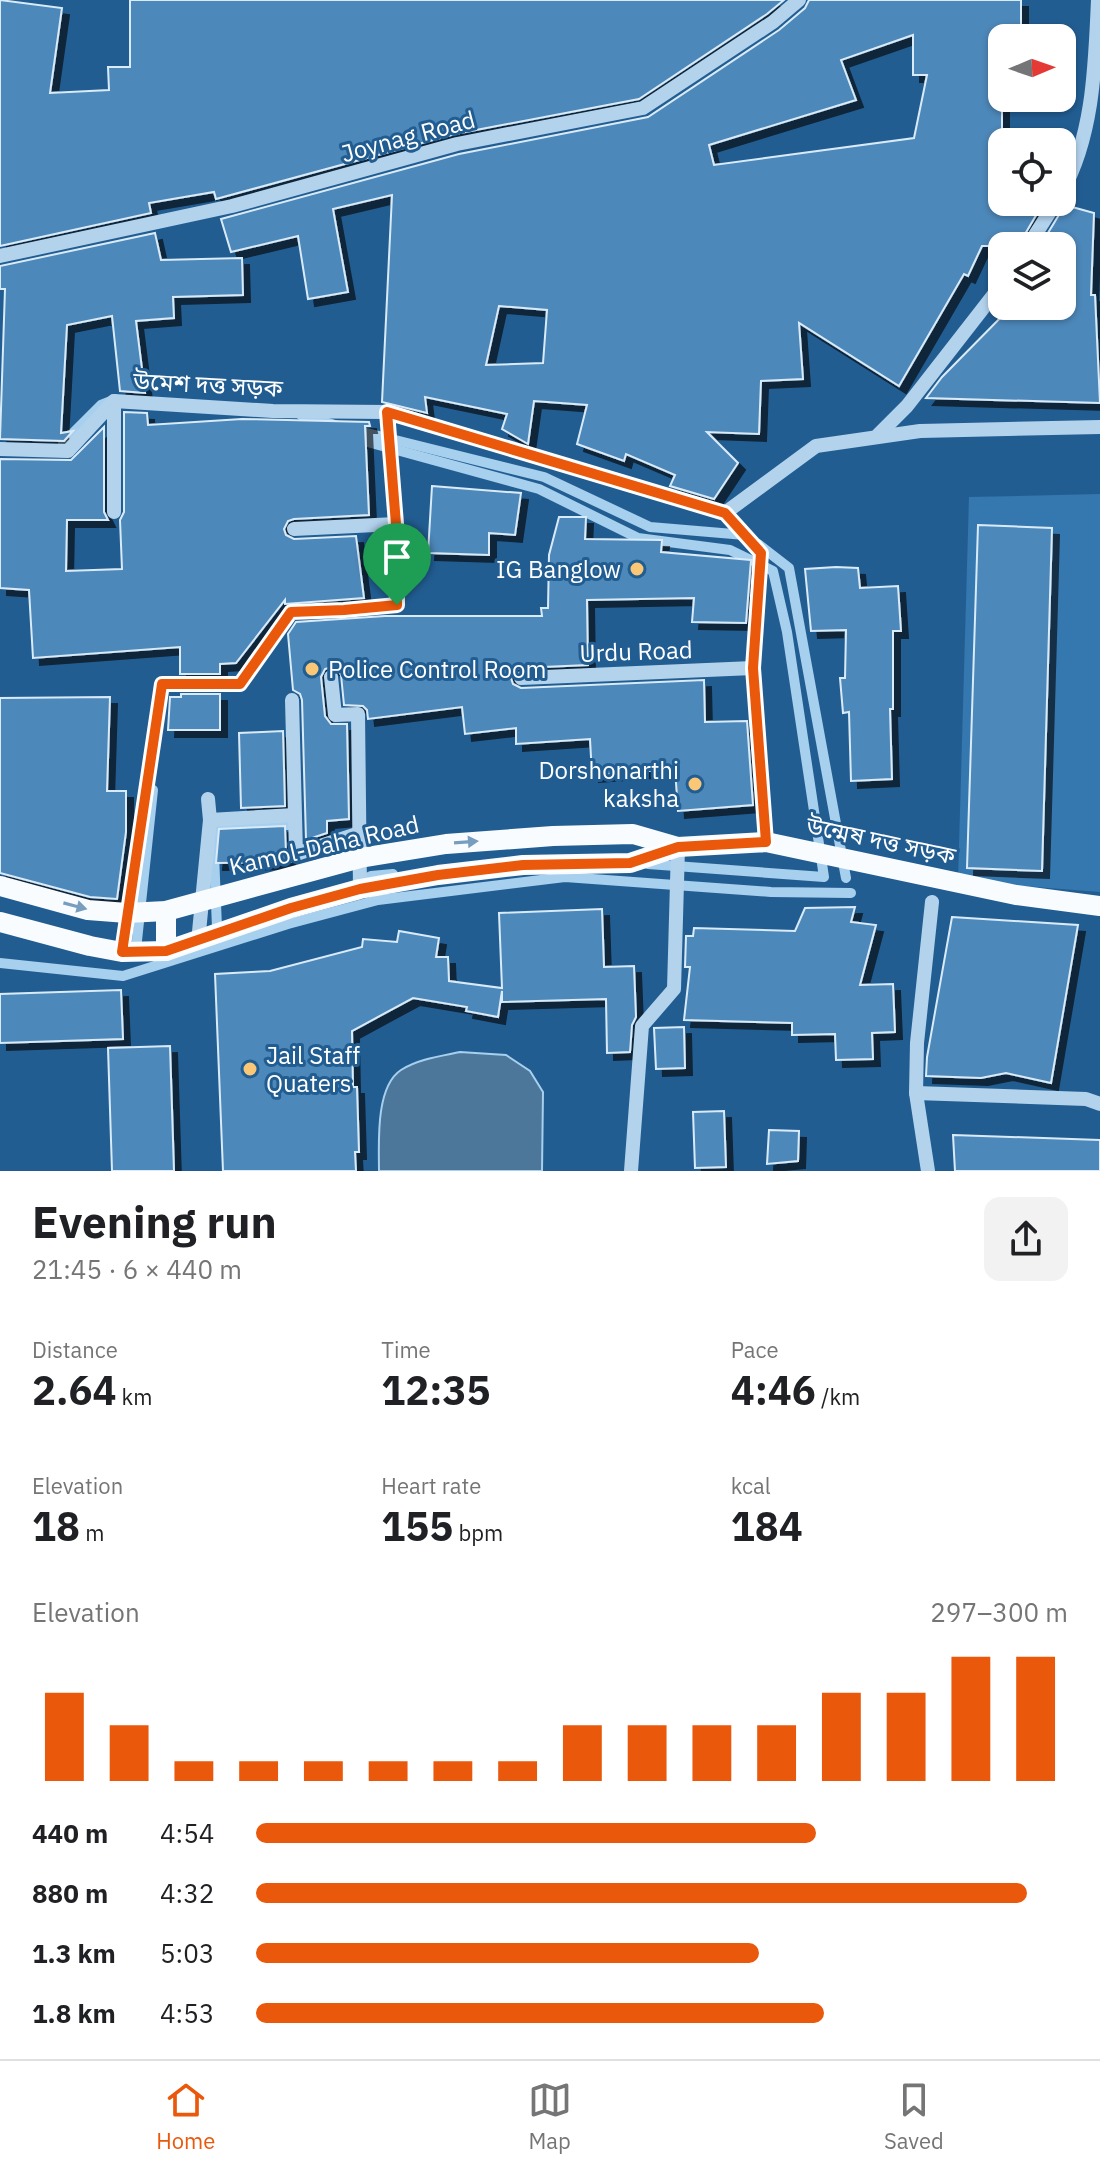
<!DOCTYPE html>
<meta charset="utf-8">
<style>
:root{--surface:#fff;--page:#f2f2f2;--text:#202124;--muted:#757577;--line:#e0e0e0;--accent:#ea580c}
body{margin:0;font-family:"IBM Plex Sans","Noto Sans Bengali",sans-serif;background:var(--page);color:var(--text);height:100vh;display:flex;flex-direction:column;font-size:30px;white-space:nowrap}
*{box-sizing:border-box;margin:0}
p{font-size:26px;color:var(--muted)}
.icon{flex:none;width:44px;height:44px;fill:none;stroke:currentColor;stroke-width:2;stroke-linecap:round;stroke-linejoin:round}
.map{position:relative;height:1171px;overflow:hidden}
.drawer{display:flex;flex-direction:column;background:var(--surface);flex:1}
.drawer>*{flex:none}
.needle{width:52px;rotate:88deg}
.tools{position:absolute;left:988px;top:24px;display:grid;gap:16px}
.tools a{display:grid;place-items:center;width:88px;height:88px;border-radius:16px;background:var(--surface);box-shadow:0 2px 6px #0004;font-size:40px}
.pin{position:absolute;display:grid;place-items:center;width:68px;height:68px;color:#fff;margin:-82px -34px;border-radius:50% 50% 50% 0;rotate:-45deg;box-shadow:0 0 8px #0007}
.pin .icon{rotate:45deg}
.round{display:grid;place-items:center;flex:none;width:84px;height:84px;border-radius:16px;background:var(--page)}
.headline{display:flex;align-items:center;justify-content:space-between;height:136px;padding:0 32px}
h1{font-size:44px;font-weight:700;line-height:60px}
.stats{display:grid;grid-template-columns:repeat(3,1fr);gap:12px;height:136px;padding:8px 32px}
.stats div{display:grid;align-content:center}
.stats b{font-size:40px;font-weight:700}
.stats small{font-size:22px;font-weight:400}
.stats p{font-size:22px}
.chart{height:224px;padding:16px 32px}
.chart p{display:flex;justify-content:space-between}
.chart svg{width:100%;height:144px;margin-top:8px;stroke:var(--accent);stroke-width:6}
ul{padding:0 32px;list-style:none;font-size:26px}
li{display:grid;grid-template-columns:128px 96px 1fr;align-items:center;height:60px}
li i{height:20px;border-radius:10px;background:var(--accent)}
.tab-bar{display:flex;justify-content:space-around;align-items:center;height:112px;border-top:2px solid var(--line);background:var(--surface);font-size:22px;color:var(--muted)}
.tab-bar a{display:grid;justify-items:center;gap:4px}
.tab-bar .current{color:var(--accent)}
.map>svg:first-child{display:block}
</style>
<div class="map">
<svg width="1100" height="1171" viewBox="0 0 1100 1171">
<defs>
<filter id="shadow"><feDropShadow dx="7" dy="7" stdDeviation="0" flood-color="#0009"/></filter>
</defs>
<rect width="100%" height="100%" fill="#225d92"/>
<polygon fill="#3577af" points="1100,494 1100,892 958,881 969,497"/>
<path fill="#4d769b" stroke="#a7cfee" stroke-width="2" d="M460 1052 506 1055 530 1071 543 1092 542 1171H379C379 1144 375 1087 401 1070 418 1059 441 1056 460 1052Z"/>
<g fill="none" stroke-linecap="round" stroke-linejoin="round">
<g stroke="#a7cfee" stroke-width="10">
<polyline points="301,415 335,425"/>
<polyline points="355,430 544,477 650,527 745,535"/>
<polyline points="353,438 539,489 638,538 730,550 773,571 787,632 824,877 648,864"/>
<polyline points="63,443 101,405 111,401"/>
<polyline points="758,544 789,568 846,878"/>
<polyline points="228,826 294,825"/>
<polyline points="358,882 371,876 393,874"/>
<polyline points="217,928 213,829 232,829"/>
<polyline points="136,950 153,790"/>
<polyline points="0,963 123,976 288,924 378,900 565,877 771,892 851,893"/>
</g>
</g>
<g fill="#4e88ba" stroke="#d9ebf9" stroke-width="2" fill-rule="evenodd" filter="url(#shadow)">
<polygon points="0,0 62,8 50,93 109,90 108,67 130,67 130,0 784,0 767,14 639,99 455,134 216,199 214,192 149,203 151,213 0,246"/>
<path d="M809 0H1021V38H1002V202H1015L1038 212 1018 246H982L968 276 964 274 899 386 799 323 803 379 761 381 759 434 707 432 738 463 714 499 670 486 675 475 626 454 624 461 577 444 587 405 534 401 528 444 502 429 507 414 425 397 427 413 382 402 392 195 333 209 348 292 308 299 298 236 231 252 221 219 459 154 648 117 779 30 805 8ZM913 35V75H927L914 138 714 165 709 145 856 100 841 60ZM499 306 547 310 543 363 486 365Z"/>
<polygon points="1065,205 1094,213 1091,295 1095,295 1100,403 926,398 942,377 1012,306 1062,306 1062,246 1040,246"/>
<polygon points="155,233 161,260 242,258 243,295 173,297 174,318 136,321 145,393 120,391 112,316 67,325 61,433 73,431 64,441 0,439 5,289 0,289 0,266"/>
<polygon points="124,412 147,413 148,425 242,419 369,422 370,426 365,426 369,515 294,519 288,521 284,529 286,535 294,539 356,536 364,598 285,604 285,600 236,663 220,664 220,674 180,674 180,647 33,658 29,590 0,588 0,459 71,460 104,427 104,512 108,520 67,520 66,571 122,569 120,520 124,512"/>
<polygon points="432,486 521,493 515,535 489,533 489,555 428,553"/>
<polygon points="559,517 586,517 585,539 662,540 661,552 751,560 746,623 692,622 694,598 587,600 588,665 521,668 515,670 511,678 513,684 521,688 704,680 705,722 747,721 753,805 678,811 675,769 592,775 590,739 516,744 516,728 465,734 462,707 368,719 367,710 363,706 344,705 341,675 339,671 331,667 325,669 321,677 325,716 331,724 347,724 349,819 327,821 327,833 306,840 302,700 300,694 293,690 288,634 296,622 385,616 542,616 541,608 548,608 549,555"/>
<polygon points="978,525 1052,528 1042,871 967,868"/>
<polygon points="836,567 858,568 860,588 898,586 901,631 893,631 893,709 890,709 892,779 851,781 849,712 843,713 840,678 845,678 846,630 811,631 805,569"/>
<polygon points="181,694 220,694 220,730 168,730 170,697 181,697"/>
<polygon points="110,697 107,791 126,791 126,832 117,899 90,897 0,873 0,698"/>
<polygon points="283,731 285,806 241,808 239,733"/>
<polygon points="285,826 286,854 290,862 216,863 219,829"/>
<polygon points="855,907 851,922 876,925 860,985 893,984 895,1032 872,1033 873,1059 836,1060 835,1034 792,1035 792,1023 684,1020 690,967 685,967 686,936 693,936 694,928 795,931 805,908"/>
<polygon points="602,909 604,967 634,966 636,1017 632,1025 630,1052 607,1053 606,999 502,1002 502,991 498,1017 466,1011 467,1007 413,998 352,1031 353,1087 357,1087 359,1152 355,1152 356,1171 223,1171 215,974 270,971 362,947 363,939 397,942 399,931 439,938 436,957 448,957 449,981 502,988 499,913"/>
<polygon points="952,917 1078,925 1051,1083 1006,1073 981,1078 926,1076 927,1057"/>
<polygon points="121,990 123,1039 0,1043 0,994"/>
<polygon points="684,1027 685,1068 656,1069 654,1028"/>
<polygon points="170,1046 174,1171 112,1171 108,1048"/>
<polygon points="724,1111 726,1167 695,1168 693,1112"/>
<polygon points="769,1130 799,1131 798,1161 767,1164"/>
<polygon points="953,1135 1100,1140 1100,1171 955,1171"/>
</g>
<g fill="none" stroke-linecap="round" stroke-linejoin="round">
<g stroke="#b3d3ed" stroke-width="14">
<path d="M1062 192C1094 134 1095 64 1098 0"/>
<polyline points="1028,246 1056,202"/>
<polyline points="0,256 232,206 457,144 643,108 773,22 799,0"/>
<polyline points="878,435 907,406 1002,284"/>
<polyline points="0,449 68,451 114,401 273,411 387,412 725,513 761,553 753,668 766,842"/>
<polyline points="114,512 114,401"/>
<polyline points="725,513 816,446 920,431 1100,427"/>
<polyline points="294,529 396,524"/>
<polyline points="331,677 335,715 358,714 360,889"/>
<polyline points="521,678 753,668"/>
<polyline points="292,700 296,854 360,833"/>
<polyline points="210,820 294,815"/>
<polyline points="932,902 917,1043 916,1093 1086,1099 1100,1104"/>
<polyline points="198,942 210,820 208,799"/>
<polyline points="122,952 162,684 240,684 291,612 344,610 397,605 396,524 387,412"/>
<polyline points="916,1093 928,1171"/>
<polyline points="631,1171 642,1026 674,989 678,847"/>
</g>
<g stroke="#f9fcff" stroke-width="20">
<polyline points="0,886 88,910 127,913 166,911 360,858 446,844 553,836 633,834 678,847"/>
<polyline points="0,922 90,946 122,952 166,951 291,908 360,889 438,875 523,865 630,863 678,847 766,842 1016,895 1100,906"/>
<polyline points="166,951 166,911"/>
</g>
</g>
<defs><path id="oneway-solid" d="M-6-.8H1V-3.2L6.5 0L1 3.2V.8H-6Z" transform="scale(2)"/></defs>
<g fill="#789dbe">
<use href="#oneway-solid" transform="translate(466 842) rotate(-4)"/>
<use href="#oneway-solid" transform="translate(75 906) rotate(15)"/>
</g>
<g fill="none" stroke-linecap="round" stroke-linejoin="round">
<g stroke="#fff" stroke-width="16">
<polygon id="route" points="387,412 725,513 761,553 753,668 766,842 678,847 630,863 523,865 438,875 360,889 291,908 166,951 122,952 162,684 240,684 291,612 344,610 397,605 396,524"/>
</g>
<use href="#route" stroke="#ea580c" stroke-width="10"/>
</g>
<g fill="#f9c775" stroke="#225d92" stroke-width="3">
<circle cx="637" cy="569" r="8"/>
<circle cx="312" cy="669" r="8"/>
<circle cx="695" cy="784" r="8"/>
<circle cx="250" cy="1069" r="8"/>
</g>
<g text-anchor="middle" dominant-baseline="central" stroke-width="6" stroke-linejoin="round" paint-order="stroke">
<g font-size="24" fill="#fff" stroke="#225d92">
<text transform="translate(408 136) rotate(-15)">Joynag Road</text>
<text transform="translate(208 384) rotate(3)">উমেশ দত্ত সড়ক</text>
<text transform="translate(636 651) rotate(-2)">Urdu Road</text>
<text transform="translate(881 840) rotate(12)">উন্মেষ দত্ত সড়ক</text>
<text transform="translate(324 845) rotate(-13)">Kamol-Daha Road</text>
</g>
<g font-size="24" fill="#fff" stroke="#225d92" text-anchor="end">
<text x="621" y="569">IG Banglow</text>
<text x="328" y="669" text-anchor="start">Police Control Room</text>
<text x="679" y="770">Dorshonarthi<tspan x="679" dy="28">kaksha</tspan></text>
<text x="266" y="1055" text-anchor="start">Jail Staff<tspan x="266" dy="28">Quaters</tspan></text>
</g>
</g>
</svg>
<div class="tools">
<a><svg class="needle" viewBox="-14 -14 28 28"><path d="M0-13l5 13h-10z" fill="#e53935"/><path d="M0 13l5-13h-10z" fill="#757577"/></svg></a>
<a><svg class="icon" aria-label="locate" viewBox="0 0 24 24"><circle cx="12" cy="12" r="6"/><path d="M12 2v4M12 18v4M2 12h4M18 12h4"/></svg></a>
<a><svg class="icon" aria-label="layers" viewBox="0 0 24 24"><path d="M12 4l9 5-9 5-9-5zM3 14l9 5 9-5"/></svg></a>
</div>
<div class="pin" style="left:397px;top:605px;background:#1e9e55"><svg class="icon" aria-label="arrive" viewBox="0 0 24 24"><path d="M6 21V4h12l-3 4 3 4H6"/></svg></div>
</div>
<section class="drawer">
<div class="headline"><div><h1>Evening run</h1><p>21:45 · 6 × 440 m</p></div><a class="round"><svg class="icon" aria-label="share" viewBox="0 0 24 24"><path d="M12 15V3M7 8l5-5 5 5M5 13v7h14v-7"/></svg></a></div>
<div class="stats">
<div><p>Distance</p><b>2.64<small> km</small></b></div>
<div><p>Time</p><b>12:35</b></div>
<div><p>Pace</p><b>4:46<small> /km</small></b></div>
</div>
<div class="stats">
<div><p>Elevation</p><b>18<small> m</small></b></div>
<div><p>Heart rate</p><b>155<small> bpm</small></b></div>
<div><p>kcal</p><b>184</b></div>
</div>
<div class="chart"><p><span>Elevation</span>297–300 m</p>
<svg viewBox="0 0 160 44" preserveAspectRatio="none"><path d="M5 44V17M15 44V27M25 44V38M35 44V38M45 44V38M55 44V38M65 44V38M75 44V38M85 44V27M95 44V27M105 44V27M115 44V27M125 44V17M135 44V17M145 44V6M155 44V6"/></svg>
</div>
<ul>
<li><b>440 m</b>4:54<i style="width:69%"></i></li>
<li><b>880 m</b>4:32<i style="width:95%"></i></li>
<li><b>1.3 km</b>5:03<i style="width:62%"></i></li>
<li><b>1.8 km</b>4:53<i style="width:70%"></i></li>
</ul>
</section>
<nav class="tab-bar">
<a class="current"><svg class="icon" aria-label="home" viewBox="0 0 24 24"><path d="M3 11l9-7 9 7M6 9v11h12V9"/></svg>Home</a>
<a><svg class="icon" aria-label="map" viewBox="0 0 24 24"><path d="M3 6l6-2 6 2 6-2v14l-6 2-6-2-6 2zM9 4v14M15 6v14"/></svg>Map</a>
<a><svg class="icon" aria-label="saved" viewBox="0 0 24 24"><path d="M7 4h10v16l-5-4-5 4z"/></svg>Saved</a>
</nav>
